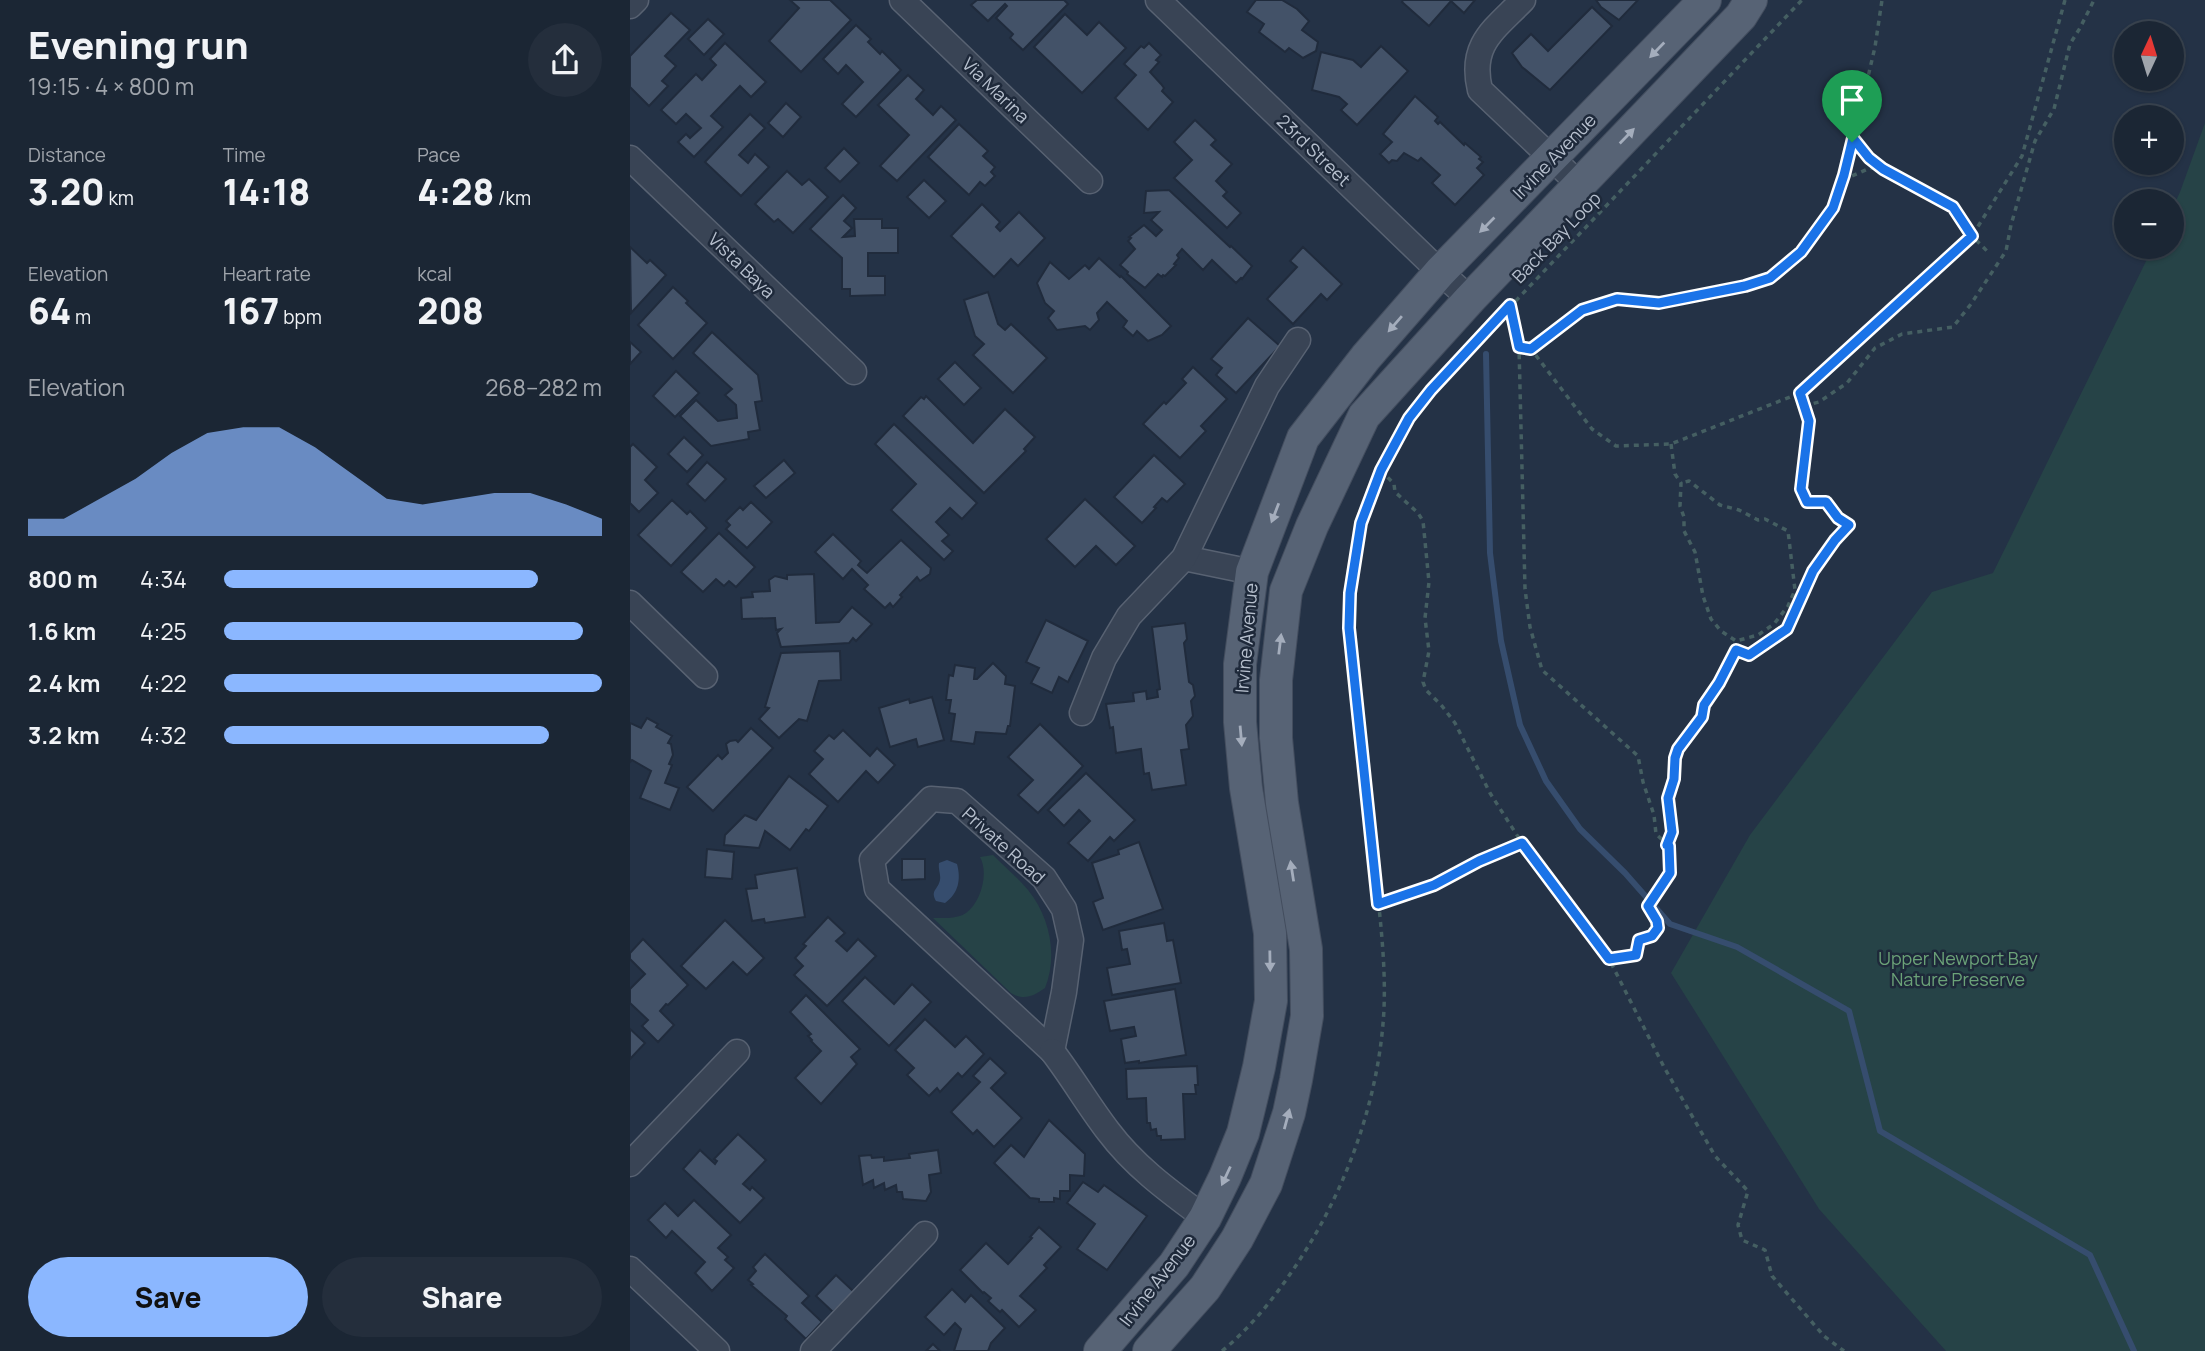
<!DOCTYPE html>
<meta charset="utf-8">
<style>
:root{--surface:#1b2634;--page:#242e3c;--text:#f1f3f6;--muted:#a0a5ac;--line:#39434f;--accent:#8bb7ff}
body{margin:0;font-family:Manrope,sans-serif;background:var(--page);color:var(--text);height:100vh;display:flex;flex-direction:column;font-size:26px;white-space:nowrap}
*{box-sizing:border-box;margin:0}
p{font-size:23px;color:var(--muted)}
.icon{flex:none;width:38px;height:38px;fill:none;stroke:currentColor;stroke-width:2;stroke-linecap:round;stroke-linejoin:round}
.map{position:relative;flex:1;overflow:hidden}
.side{display:flex;flex-direction:column;background:var(--surface);width:630px}
.side>*{flex:none}
.needle{width:46px;rotate:4deg}
.buttons{position:absolute;left:1484px;top:21px;display:grid;gap:14px}
.buttons a{display:grid;place-items:center;width:70px;height:70px;border-radius:50%;background:var(--surface);box-shadow:0 2px 5px #0004,0 0 0 2px var(--line);font-size:35px}
.pin{position:absolute;display:grid;place-items:center;width:60px;height:60px;color:#fff;margin:-72px -30px;border-radius:50% 50% 50% 0;rotate:-45deg;box-shadow:0 0 7px #0007}
.pin .icon{rotate:45deg}
.round{display:grid;place-items:center;flex:none;width:74px;height:74px;border-radius:37px;background:var(--page)}
.headline{display:flex;align-items:center;justify-content:space-between;height:119px;padding:0 28px}
h1{font-size:38px;font-weight:800;line-height:52px}
.metrics{display:grid;grid-template-columns:repeat(3,1fr);gap:10px;height:119px;padding:7px 28px}
.metrics div{display:grid;align-content:center}
.metrics b{font-size:35px;font-weight:800}
.metrics small{font-size:19px;font-weight:400}
.metrics p{font-size:19px}
.chart{height:196px;padding:14px 28px}
.chart p{display:flex;justify-content:space-between}
.chart svg{width:100%;height:126px;margin-top:7px;fill:var(--accent);opacity:.7}
.cta{display:flex;gap:14px;margin-top:auto;padding:14px 28px}
.cta a{flex:1;height:80px;border-radius:42px;background:var(--accent);color:#111;font-size:28px;font-weight:800;line-height:80px;text-align:center}
.cta a+a{background:var(--page);color:var(--text)}
ul{padding:0 28px;list-style:none;font-size:23px}
li{display:grid;grid-template-columns:112px 84px 1fr;align-items:center;height:52px}
li i{height:18px;border-radius:9px;background:var(--accent)}
main{display:flex;flex:1;min-height:0}
.map>svg:first-child{display:block}
</style>
<main>
<section class="side">
<div class="headline"><div><h1>Evening run</h1><p>19:15 · 4 × 800 m</p></div><a class="round"><svg class="icon" aria-label="share" viewBox="0 0 24 24"><path d="M12 15V3M7 8l5-5 5 5M5 13v7h14v-7"/></svg></a></div>
<div class="metrics">
<div><p>Distance</p><b>3.20<small> km</small></b></div>
<div><p>Time</p><b>14:18</b></div>
<div><p>Pace</p><b>4:28<small> /km</small></b></div>
</div>
<div class="metrics">
<div><p>Elevation</p><b>64<small> m</small></b></div>
<div><p>Heart rate</p><b>167<small> bpm</small></b></div>
<div><p>kcal</p><b>208</b></div>
</div>
<div class="chart"><p><span>Elevation</span>268–282 m</p>
<svg viewBox="0 0 160 44" preserveAspectRatio="none"><path d="M0 44V38L10 38L20 31L30 24L40 15L50 8L60 6L70 6L80 13L90 22L100 31L110 33L120 31L130 29L140 29L150 33L160 38V44z"/></svg>
</div>
<ul>
<li><b>800 m</b>4:34<i style="width:83%"></i></li>
<li><b>1.6 km</b>4:25<i style="width:95%"></i></li>
<li><b>2.4 km</b>4:22<i style="width:100%"></i></li>
<li><b>3.2 km</b>4:32<i style="width:86%"></i></li>
</ul>
<div class="cta"><a>Save</a><a>Share</a></div>
</section>
<div class="map">
<svg width="1575" height="1351" viewBox="0 0 1575 1351">
<rect width="100%" height="100%" fill="#243246"/>
<g fill="#264347">
<polygon points="1575,123 1575,1351 1316,1351 1189,1209 1041,973 1120,835 1302,592 1363,573 1523,247 1542,247 1542,209 1550,192"/>
<path d="M363 855C375 867 388 878 398 890 420 917 428 956 415 988 404 996 394 1001 381 993L303 918C312 918 328 919 336 913 351 902 359 873 350 857Z"/>
</g>
<path fill="#364d6e" d="M317 860 327 864C331 879 329 893 315 903L306 901C300 890 308 890 310 880 311 875 308 869 309 863Z"/>
<g fill="none" stroke-linecap="round" stroke-linejoin="round">
<polyline stroke="#364d6e" stroke-width="6" points="856,354 860,553 871,641 890,725 916,781 950,829 995,873 1040,924 1107,947 1219,1011 1250,1131 1460,1255 1504,1351"/>
</g>
<g fill="#435268" stroke="#202b3c" stroke-width="2">
<polygon points="160,0 200,0 221,20 171,72 139,41 169,8"/>
<polygon points="347,0 434,0 438,4 393,50 380,38 383,34 366,18 377,6 375,4 358,21 341,5"/>
<polygon points="626,0 652,0 667,9 679,21 672,30 688,42 686,51 673,58 659,48 655,52 629,32 634,24 617,12"/>
<polygon points="773,0 845,0 834,13 821,1 799,26 772,2"/>
<polygon points="966,0 1008,0 989,20 971,7"/>
<polygon points="962,7 982,26 920,90 892,67 882,53 901,34 918,51"/>
<polygon points="41,13 60,30 35,56 46,66 32,81 38,86 19,106 0,87 0,56"/>
<polygon points="435,14 457,35 469,22 496,48 452,93 404,47"/>
<polygon points="78,19 94,34 74,55 58,39"/>
<polygon points="226,25 241,39 238,42 250,54 252,51 271,70 226,117 212,104 233,82 216,65 208,74 193,59"/>
<polygon points="95,43 136,82 121,97 110,86 81,116 93,127 64,157 48,142 56,134 60,138 71,128 56,114 46,124 31,110 66,74 72,80 86,65 80,59"/>
<polygon points="519,43 531,55 526,60 529,62 520,72 531,84 534,88 532,91 543,102 518,130 485,98 506,75 494,64 511,46 514,48"/>
<polygon points="751,46 778,71 727,125 711,110 717,104 709,97 682,90 691,52 723,60 731,67"/>
<polygon points="278,75 294,90 286,99 303,115 311,106 326,120 267,181 250,166 279,135 248,105"/>
<polygon points="785,96 808,117 805,121 808,124 810,122 834,145 835,143 851,157 849,159 853,162 847,168 854,175 825,205 802,183 810,175 791,158 788,161 774,153 767,161 762,160 759,163 750,154 762,142 753,134"/>
<polygon points="156,103 171,117 153,137 138,123"/>
<polygon points="120,114 135,128 109,155 118,163 125,154 139,167 111,196 75,162"/>
<polygon points="565,120 586,140 581,145 602,164 586,181 597,192 593,196 611,213 597,228 544,178 562,160 544,142"/>
<polygon points="329,124 358,151 353,156 365,167 361,172 365,176 355,186 350,182 339,195 298,157"/>
<polygon points="214,148 229,163 210,182 195,168"/>
<polygon points="157,171 172,185 179,179 198,197 163,233 148,219 144,222 125,204"/>
<polygon points="294,180 316,201 299,218 277,197"/>
<polygon points="539,190 600,247 601,246 622,266 612,279 611,278 606,283 582,260 573,270 552,249 547,255 549,258 544,264 546,265 535,276 533,275 532,277 528,274 515,288 497,274 498,272 490,265 505,249 498,241 501,238 499,237 514,225 526,236 532,230 521,220 529,212 514,213 516,191"/>
<polygon points="213,195 226,208 214,221 222,228 213,237 225,236 224,219 252,219 252,228 268,228 268,253 238,253 238,276 255,276 255,295 220,296 220,289 212,289 212,258 180,229"/>
<polygon points="352,204 370,222 366,227 370,231 389,212 415,238 388,266 381,259 364,277 321,236"/>
<polygon points="0,247 17,263 20,260 36,275 1,313"/>
<polygon points="673,247 712,284 697,300 691,294 663,324 637,299 667,267 660,261"/>
<polygon points="469,258 490,277 491,276 541,326 532,335 518,341 507,331 503,336 493,327 497,321 477,302 467,313 469,320 460,330 455,326 427,330 418,318 424,311 415,303 407,283 420,262 439,279 455,265 459,269"/>
<polygon points="43,287 58,301 56,303 77,323 43,359 8,325"/>
<polygon points="358,292 368,324 375,330 381,324 417,358 383,393 343,355 354,344 345,336 334,300"/>
<polygon points="618,318 650,346 606,393 586,375 592,368 581,359"/>
<polygon points="82,332 128,375 132,401 125,402 130,430 118,432 119,439 81,446 50,416 66,400 88,421 107,418 106,405 95,395 102,389 63,353"/>
<polygon points="0,342 11,352 0,364"/>
<polygon points="325,362 351,388 334,405 308,379"/>
<polygon points="563,367 597,399 571,426 576,431 550,458 513,424 534,402 536,404 556,383 552,379"/>
<polygon points="46,371 69,393 45,417 23,396"/>
<polygon points="296,396 343,443 375,409 405,437 394,449 396,451 354,493 273,416 291,397 294,399"/>
<polygon points="264,424 347,503 332,519 320,508 306,522 319,535 312,541 323,551 314,560 261,510 286,484 245,444"/>
<polygon points="54,437 73,455 57,472 38,454"/>
<polygon points="3,444 27,467 15,480 28,493 9,512 0,503 0,447"/>
<polygon points="524,455 555,484 537,502 532,498 524,507 526,508 512,523 484,497"/>
<polygon points="154,460 165,473 136,498 124,486"/>
<polygon points="77,462 96,479 75,501 57,484"/>
<polygon points="455,499 505,546 486,565 466,546 445,567 416,539"/>
<polygon points="42,500 57,514 60,511 77,528 41,566 8,535"/>
<polygon points="121,502 142,522 117,548 96,529 100,525 96,521 110,507 113,510"/>
<polygon points="89,533 125,567 106,587 99,581 94,586 86,579 73,592 51,572"/>
<polygon points="203,534 231,561 228,565 237,573 271,540 301,568 300,574 290,581 287,577 270,595 272,597 263,607 260,603 255,608 234,589 238,585 222,569 213,579 185,552"/>
<polygon points="184,574 186,623 209,622 222,607 242,624 226,641 223,638 219,643 151,647 147,633 151,629 146,630 145,618 112,619 111,598 123,597 122,592 140,591 139,580 145,576 157,579 157,575"/>
<polygon points="416,620 458,641 438,682 429,677 422,693 401,683 409,668 396,662"/>
<polygon points="555,623 557,639 554,643 559,682 563,685 565,696 561,701 563,716 556,725 559,749 551,750 556,785 522,790 519,773 514,774 511,749 486,753 483,727 480,728 476,704 504,701 503,693 516,691 517,699 528,697 527,690 530,689 522,627"/>
<polygon points="210,651 211,680 189,681 177,721 169,719 149,738 129,719 139,708 135,707 151,653"/>
<polygon points="363,663 376,676 375,684 385,686 380,726 378,726 376,734 346,732 344,744 321,741 325,714 319,713 321,700 316,700 319,675 323,676 325,665 345,668 344,679 347,679"/>
<polygon points="302,697 314,740 288,747 286,739 260,747 249,708 279,699 280,703"/>
<polygon points="17,718 28,724 26,727 42,736 38,743 41,744 43,755 39,764 42,765 35,783 49,788 40,810 10,798 21,771 2,760 0,762 0,723 11,728"/>
<polygon points="410,724 453,766 408,813 388,795 403,780 378,757"/>
<polygon points="121,728 143,748 83,811 57,787 88,755 92,759 98,753 96,744 100,741 106,740 108,742"/>
<polygon points="213,730 240,756 247,748 265,765 248,783 236,771 208,802 179,774 193,759 184,751 199,735 204,739"/>
<polygon points="456,773 505,820 484,841 480,837 458,861 438,843 460,821 449,810 434,826 418,810"/>
<polygon points="159,776 198,806 179,831 176,829 160,850 135,831 129,848 94,845 95,835 115,815 126,820"/>
<polygon points="509,842 533,909 473,930 463,902 473,898 462,863 489,854 488,850"/>
<polygon points="77,849 104,852 102,879 75,877"/>
<polygon points="272,859 295,859 295,879 272,880"/>
<polygon points="167,868 175,917 135,923 134,919 122,921 116,889 127,888 125,875"/>
<polygon points="198,917 215,933 206,941 217,951 228,939 246,956 197,1006 164,975 173,966 165,958 176,946 173,944"/>
<polygon points="95,920 134,958 117,975 103,962 76,989 51,966"/>
<polygon points="534,923 537,941 543,940 551,983 482,995 477,968 500,964 497,949 492,950 489,931"/>
<polygon points="13,939 58,985 38,1005 36,1004 30,1011 44,1025 28,1042 12,1026 18,1020 0,1003 0,989 15,974 0,959 0,953"/>
<polygon points="235,977 264,1004 282,984 301,1002 259,1046 212,1001"/>
<polygon points="545,989 556,1055 509,1063 509,1061 495,1063 491,1039 506,1036 504,1027 480,1031 474,1001"/>
<polygon points="176,995 230,1049 221,1057 227,1064 191,1104 165,1078 191,1051 181,1041 182,1040 178,1036 181,1034 160,1012"/>
<polygon points="295,1019 325,1047 336,1036 354,1054 332,1077 328,1073 310,1092 307,1088 299,1096 277,1075 284,1068 265,1050"/>
<polygon points="0,1029 15,1043 0,1059"/>
<polygon points="360,1058 376,1073 361,1088 392,1118 364,1147 347,1130 343,1134 321,1112 350,1082 343,1076"/>
<polygon points="567,1066 568,1085 565,1085 566,1094 553,1094 555,1139 531,1140 531,1136 527,1136 526,1129 521,1130 520,1123 517,1123 516,1098 497,1099 496,1069"/>
<polygon points="419,1120 455,1154 454,1176 440,1175 440,1191 430,1191 430,1199 424,1198 424,1202 409,1202 409,1199 400,1198 364,1163 381,1145 394,1157"/>
<polygon points="108,1134 136,1160 113,1184 120,1190 122,1187 134,1198 110,1223 53,1169 70,1150 85,1164 87,1161 84,1159"/>
<polygon points="308,1150 311,1173 299,1175 301,1192 296,1201 273,1199 272,1192 267,1192 266,1185 255,1190 254,1183 244,1188 243,1180 233,1185 229,1156 241,1155 242,1158 254,1157 254,1161 280,1158 279,1154"/>
<polygon points="453,1182 468,1192 474,1185 517,1216 477,1270 447,1249 465,1224 437,1203"/>
<polygon points="64,1200 101,1235 88,1248 98,1257 95,1260 104,1268 82,1291 65,1273 75,1262 42,1231 36,1238 18,1220 35,1203 48,1216"/>
<polygon points="409,1227 431,1247 414,1265 417,1268 390,1296 406,1310 389,1327 372,1310 370,1312 358,1301 361,1298 354,1292 353,1293 330,1270 356,1243 378,1264 402,1238 400,1237"/>
<polygon points="135,1254 179,1296 172,1303 192,1322 176,1339 155,1319 157,1316 121,1285 123,1284 118,1280 126,1271 123,1267"/>
<polygon points="206,1275 224,1292 203,1312 186,1296"/>
<polygon points="322,1289 335,1302 341,1295 375,1328 361,1343 358,1351 324,1351 331,1329 325,1323 314,1335 295,1317"/>
<polygon points="303,1344 310,1351 296,1351"/>
</g>
<g fill="none" stroke-linecap="round" stroke-linejoin="round">
<g stroke="#586272" stroke-width="27">
<g id="minor">
<polyline points="272,0 460,181"/>
<polyline points="528,0 810,272 840,299"/>
<path d="M893 0C864 30 839 44 850 90L950 185"/>
<polyline points="0,6 6,0"/>
<polyline points="0,158 224,372"/>
<polyline points="554,558 622,572"/>
<polyline points="0,603 75,676"/>
<polyline points="452,713 474,658 499,616 554,558 637,386 668,340"/>
<polygon points="301,799 327,801 414,878 434,909 441,940 434,992 422,1051 247,889 242,860"/>
<path d="M422 1051C442 1077 458 1105 478 1131 505 1167 540 1192 575 1218"/>
<polyline points="0,1164 107,1052"/>
<polyline points="0,1269 87,1351"/>
<polyline points="183,1351 295,1234"/>
</g>
</g>
<g stroke="#434d5e" stroke-width="34">
<g id="major">
<polyline points="470,1351 544,1265 575,1218 595,1177 613,1133 629,1067 641,1001 640,933 616,788 610,722 610,664 622,572 673,438 736,357 810,272 1075,0"/>
<polyline points="519,1351 575,1288 607,1239 636,1184 659,1113 666,1080 677,1016 676,949 652,803 646,738 646,680 656,591 682,526 734,416 840,299 1111,16 1121,0"/>
</g>
</g>
<g stroke="#455f62" stroke-width="3.5" stroke-dasharray="5 5" stroke-linecap="butt">
<polyline points="1253,169 1323,207 1342,236 1358,252"/>
<polyline points="1213,180 1240,168 1253,169 1239,158 1222,138"/>
<polyline points="881,305 889,347 895,589 900,627 912,670 1008,756 1013,782 1024,815 1026,834 1039,846 1039,873 1018,906 1027,921 1028,928 1022,936 1009,940 1006,955 979,959"/>
<polyline points="889,347 901,349 962,429 986,446 1041,444 1170,393 1342,236 1392,156 1435,0"/>
<polyline points="901,349 952,310 987,299 1029,303 1115,286 1140,278 1171,252 1203,208 1215,175 1245,47 1252,0"/>
<polyline points="1174,406 1189,402 1217,383 1245,348 1272,334 1323,327 1341,304 1376,251 1381,225 1405,141 1424,109 1440,44 1450,28 1464,0"/>
<polyline points="1041,444 1045,474 1051,483 1050,506 1054,517 1054,531 1065,552 1073,596 1081,619 1091,631 1106,641 1128,635 1144,624 1158,606 1165,590 1158,531 1135,519 1128,520 1109,510 1090,505 1059,481 1051,483"/>
<polyline points="751,470 764,484 765,492 788,513 793,521 799,582 795,618 799,651 793,682 796,690 812,706 825,723 860,793 892,843 979,959 1034,1067 1085,1156 1118,1191 1108,1225 1112,1240 1135,1250 1142,1276 1194,1336 1214,1351"/>
<polyline points="1037,844 1042,832 1038,798 1044,779 1045,758 1048,749 1072,717 1074,705 1106,650 1119,655 1157,629 1183,571 1204,540 1218,525 1208,518 1196,502 1177,502 1171,489 1179,421 1170,393"/>
<polyline points="749,904 804,885 849,861 892,843"/>
<path d="M592 1351C630 1320 660 1277 685 1235 724 1167 750 1088 754 1009 756 959 749 910 744 860 735 783 724 706 719 628 721 532 743 466 801 390L1172 0"/>
</g>
<use href="#minor" stroke="#394455" stroke-width="24"/>
<use href="#major" stroke="#576375" stroke-width="32"/>
</g>
<defs><path id="oneway-solid" d="M-6-.8H1V-3.2L6.5 0L1 3.2V.8H-6Z" transform="scale(1.75)"/></defs>
<g fill="#a4adbc">
<use href="#oneway-solid" transform="translate(1027 50) rotate(134)"/>
<use href="#oneway-solid" transform="translate(997 136) rotate(-46)"/>
<use href="#oneway-solid" transform="translate(857 225) rotate(135)"/>
<use href="#oneway-solid" transform="translate(765 324) rotate(131)"/>
<use href="#oneway-solid" transform="translate(645 513) rotate(111)"/>
<use href="#oneway-solid" transform="translate(650 644) rotate(-83)"/>
<use href="#oneway-solid" transform="translate(611 736) rotate(85)"/>
<use href="#oneway-solid" transform="translate(662 871) rotate(-99)"/>
<use href="#oneway-solid" transform="translate(640 961) rotate(89)"/>
<use href="#oneway-solid" transform="translate(657 1119) rotate(-75)"/>
<use href="#oneway-solid" transform="translate(596 1176) rotate(115)"/>
</g>
<g fill="none" stroke-linecap="round" stroke-linejoin="round">
<g stroke="#fff" stroke-width="14">
<polygon id="route" points="1223,138 1239,158 1253,169 1323,207 1342,236 1170,393 1179,421 1171,489 1177,502 1196,502 1208,518 1219,525 1205,540 1183,571 1157,629 1119,655 1106,650 1089,683 1074,705 1072,717 1048,749 1045,758 1044,779 1038,798 1042,832 1037,845 1039,846 1040,873 1018,906 1027,921 1028,928 1022,936 1009,940 1006,955 979,959 892,843 849,861 804,885 748,904 719,628 720,593 731,523 751,470 779,418 801,390 880,305 889,347 901,349 952,310 987,299 1029,303 1115,286 1140,278 1171,252 1203,208 1214,175"/>
</g>
<use href="#route" stroke="#1a73e8" stroke-width="9"/>
</g>
<g text-anchor="middle" dominant-baseline="central" stroke-width="5" stroke-linejoin="round" paint-order="stroke">
<g font-size="18" fill="#b7c0ce" stroke="#1e293a">
<text transform="translate(366 90) rotate(44)">Via Marina</text>
<text transform="translate(684 150) rotate(44)">23rd Street</text>
<text transform="translate(924 156) rotate(-46)">Irvine Avenue</text>
<text transform="translate(926 237) rotate(-46)">Back Bay Loop</text>
<text transform="translate(112 265) rotate(44)">Vista Baya</text>
<text transform="translate(616 638) rotate(-85)">Irvine Avenue</text>
<text transform="translate(374 845) rotate(42)">Private Road</text>
<text transform="translate(527 1280) rotate(-52)">Irvine Avenue</text>
</g>
<g font-size="18" fill="#6ba278" stroke="#1e293a">
<text x="1328" y="958">Upper Newport Bay<tspan x="1328" dy="21">Nature Preserve</tspan></text>
</g>
</g>
</svg>
<div class="buttons">
<a><svg class="needle" viewBox="-14 -14 28 28"><path d="M0-13l5 13h-10z" fill="#e53935"/><path d="M0 13l5-13h-10z" fill="#a0a5ac"/></svg></a>
<a>+</a>
<a>−</a>
</div>
<div class="pin" style="left:1222px;top:142px;background:#1e9e55"><svg class="icon" aria-label="arrive" viewBox="0 0 24 24"><path d="M6 21V4h12l-3 4 3 4H6"/></svg></div>
</div>
</main>
